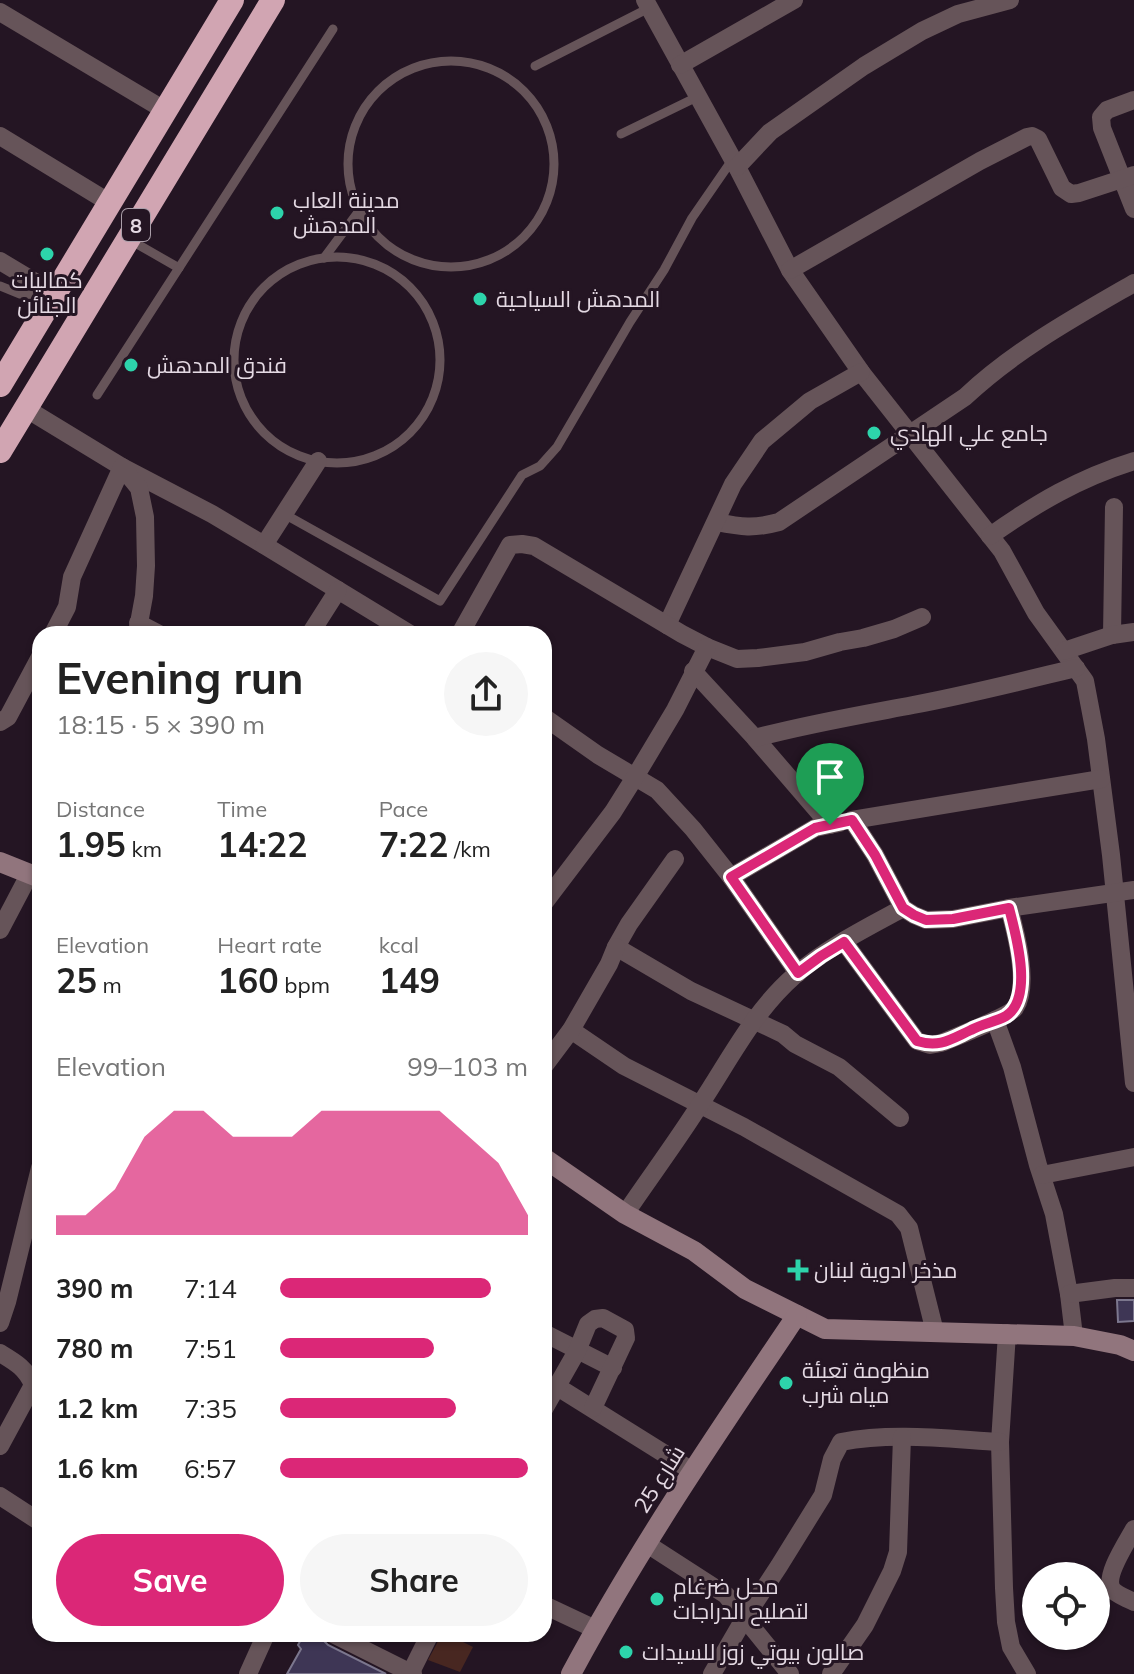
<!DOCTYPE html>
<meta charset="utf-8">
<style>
:root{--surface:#fff;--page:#f6f6f6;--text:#222;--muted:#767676;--accent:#db2777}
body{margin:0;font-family:Mulish,Cairo,sans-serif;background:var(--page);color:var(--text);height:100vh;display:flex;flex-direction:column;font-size:30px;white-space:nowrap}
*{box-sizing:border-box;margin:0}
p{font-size:26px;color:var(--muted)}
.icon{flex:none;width:44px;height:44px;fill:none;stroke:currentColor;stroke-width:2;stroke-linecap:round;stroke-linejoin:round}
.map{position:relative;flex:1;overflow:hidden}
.drawer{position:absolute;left:32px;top:626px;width:520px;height:1016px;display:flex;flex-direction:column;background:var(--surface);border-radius:24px;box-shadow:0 2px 6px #0004}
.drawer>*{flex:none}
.controls{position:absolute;left:1022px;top:1562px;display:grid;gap:16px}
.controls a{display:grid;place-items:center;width:88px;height:88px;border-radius:50%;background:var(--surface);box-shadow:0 2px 6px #0004;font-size:40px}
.pin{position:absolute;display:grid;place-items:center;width:68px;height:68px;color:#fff;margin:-82px -34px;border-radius:50% 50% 50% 0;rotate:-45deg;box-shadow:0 0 8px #0007}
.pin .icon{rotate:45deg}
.round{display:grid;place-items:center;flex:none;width:84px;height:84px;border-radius:42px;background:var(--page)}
.summary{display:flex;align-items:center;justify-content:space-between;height:136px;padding:0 24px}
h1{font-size:44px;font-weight:700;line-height:60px}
.metrics{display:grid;grid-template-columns:repeat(3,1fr);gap:12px;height:136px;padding:8px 24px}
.metrics div{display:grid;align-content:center}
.metrics b{font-size:34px;font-weight:700}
.metrics small{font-size:22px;font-weight:400}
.metrics p{font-size:22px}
.chart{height:224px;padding:16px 24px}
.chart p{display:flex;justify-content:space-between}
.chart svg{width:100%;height:144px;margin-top:8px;fill:var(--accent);opacity:.7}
.primary-button{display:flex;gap:16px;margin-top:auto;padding:16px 24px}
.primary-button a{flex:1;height:92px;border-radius:48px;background:var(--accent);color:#fff;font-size:32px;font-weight:700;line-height:92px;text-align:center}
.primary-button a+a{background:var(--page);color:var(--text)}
ul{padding:0 24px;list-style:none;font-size:26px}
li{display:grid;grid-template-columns:128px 96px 1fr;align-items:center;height:60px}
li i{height:20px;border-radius:10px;background:var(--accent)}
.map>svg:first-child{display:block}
</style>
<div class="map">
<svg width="1134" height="1674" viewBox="0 0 1134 1674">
<rect width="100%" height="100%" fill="#241523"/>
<polygon fill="#482721" points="442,1634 447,1634 473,1647 460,1672 428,1660"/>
<g fill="#3e3655" stroke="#7c778e" stroke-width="2">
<polygon points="1117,1300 1134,1300 1134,1321 1118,1322"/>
<polygon points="304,1634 317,1634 328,1645 386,1674 287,1674 301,1649 298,1645"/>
</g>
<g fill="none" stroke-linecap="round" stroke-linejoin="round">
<g stroke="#665459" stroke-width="9">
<circle cx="451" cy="164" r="103"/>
<polyline points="535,66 649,8"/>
<polyline points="621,134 697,97"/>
<polyline points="130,240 179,268"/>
<circle cx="337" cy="360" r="103"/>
<polyline points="324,258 359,211"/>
<polyline points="0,286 20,294 52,295"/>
<polyline points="97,395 333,29"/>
<polyline points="286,515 440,601 522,475 540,466 557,447 630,322 664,270 692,218 732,160"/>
</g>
<g stroke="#665459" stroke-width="18">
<polyline points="645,0 737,167 790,270 861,372 1002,551 1036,613 1085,681 1096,739 1111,855 1134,1083"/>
<polyline points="0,12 166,111"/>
<polyline points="680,65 794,0"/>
<polyline points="1134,100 1107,110 1101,117 1102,128 1134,209"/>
<polyline points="0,136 110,203"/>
<polyline points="737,167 770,132 864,66 922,31 958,14 1010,0"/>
<polyline points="0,261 55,294"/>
<polyline points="790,270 980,161 1027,137 1032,136 1038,139 1062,188 1071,194 1079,193 1134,175"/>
<polyline points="25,408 122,467 212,514 264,545 410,634"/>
<path d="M716 522C742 527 753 529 779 522L965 397C1015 350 1075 317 1134 283"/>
<path d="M990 536C1037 503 1079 478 1134 461"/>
<polyline points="264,545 318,461"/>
<polyline points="138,623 159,634"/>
<polyline points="667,625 733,484 762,441 810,401 861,372"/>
<polyline points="53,634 67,607 72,577 122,467 139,488 145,517 146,566 144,596 137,634"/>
<polyline points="310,634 338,590"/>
<polyline points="460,634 510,545 522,544 534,546 682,634 707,647 737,659 758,658 805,652 840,642 863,638 894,629 922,617"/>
<polyline points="1112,635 1114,507"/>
<polyline points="1064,651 1112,635 1134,632"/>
<polyline points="693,671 755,738 830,825"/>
<polyline points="544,717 598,755 657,790 693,829 731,877 798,973"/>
<polyline points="0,722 8,717 40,657"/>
<path d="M755 738C807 724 860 715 913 705 967 695 1022 681 1076 668"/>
<polyline points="1101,779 852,820 875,855 903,908 914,915 926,920 953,919 1009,908 1134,890"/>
<polyline points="675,859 629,924 616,947 691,991 783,1034 795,1044 839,1067 900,1118"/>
<polyline points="731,877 815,828 839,823"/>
<polyline points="544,903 613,812 635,777 675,710 707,647"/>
<polyline points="0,930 30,873"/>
<path d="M844 942 917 1041 930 1045 941 1043C953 1038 1009 1016 1015 1008 1030 986 1016 933 1009 908"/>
<polyline points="995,1020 1012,1067 1038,1165 1054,1214 1069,1294 1074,1336"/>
<polyline points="571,1030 624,1066 744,1127 898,1214 909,1228 935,1332"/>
<polyline points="544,1066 571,1030 609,964 616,947"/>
<polyline points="1042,1175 1134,1157"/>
<path d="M625 1214C650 1177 677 1141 701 1103 730 1059 754 1011 794 976 826 948 866 928 903 908"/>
<polyline points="1069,1294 1115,1288 1134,1288"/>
<polyline points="0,1323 7,1302 40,1168"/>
<polyline points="544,1333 613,1368"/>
<polyline points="1007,1333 1000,1442 1004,1588 1006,1622 1011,1647 1027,1674"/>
<path d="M0 1353C15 1362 26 1368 33 1385L0 1446"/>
<polyline points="556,1386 692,1471"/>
<polyline points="544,1409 577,1351 588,1324 595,1319 603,1318 625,1330 626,1338 593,1408"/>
<polyline points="0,1496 40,1522"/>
<path d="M1134 1529C1127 1542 1104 1576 1112 1589 1116 1595 1127 1598 1134 1602"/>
<polyline points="647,1544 726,1595 790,1674"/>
<polyline points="544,1605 595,1629"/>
<polyline points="333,1634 413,1674"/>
<polyline points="248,1674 266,1634"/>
<polyline points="410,1674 430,1634"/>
<path d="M712 1674 744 1619 779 1566 823 1495 832 1459 841 1442C893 1432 947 1439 1000 1442"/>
<polyline points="831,1674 865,1625 892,1571 898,1552 902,1437"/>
</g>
<g stroke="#91757d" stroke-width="20">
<polyline points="0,862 40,878"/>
<polyline points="544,1158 625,1214 694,1251 745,1289 825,1329 1074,1336 1120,1345 1134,1351"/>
<path d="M571 1674C638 1549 718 1432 797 1315"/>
</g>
<g stroke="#d1a5b2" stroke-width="24">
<polyline points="0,385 232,0"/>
<polyline points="0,451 273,0"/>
</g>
</g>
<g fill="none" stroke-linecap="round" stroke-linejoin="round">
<g stroke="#fff" stroke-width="16">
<path id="route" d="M852 820 875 855 903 908 914 915 926 920 953 919 1009 908C1016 935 1034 998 1006 1016 995 1022 982 1024 971 1030 951 1039 940 1048 917 1041L844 942 821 956 798 973 731 877 815 828Z"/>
</g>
<use href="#route" stroke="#db2777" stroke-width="10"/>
</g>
<g fill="#2dd4ab" stroke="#241523" stroke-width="3">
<circle cx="277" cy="213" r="8"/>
<circle cx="47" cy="254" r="8"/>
<circle cx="480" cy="299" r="8"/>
<circle cx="131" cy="365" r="8"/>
<circle cx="874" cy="433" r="8"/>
<path d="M794 1258h8v8h8v8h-8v8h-8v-8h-8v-8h8z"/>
<circle cx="786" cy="1383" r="8"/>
<circle cx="657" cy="1599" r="8"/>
<circle cx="626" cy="1652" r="8"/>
</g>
<g text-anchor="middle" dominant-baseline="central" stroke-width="6" stroke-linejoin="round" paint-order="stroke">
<rect fill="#241523" stroke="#aa9ea9" stroke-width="2" x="122" y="209" width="28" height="32" rx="6"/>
<g font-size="20" font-weight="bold" fill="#e4d9e3">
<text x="136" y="225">8</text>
</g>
<g font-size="22" fill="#e4d9e3" stroke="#241523" text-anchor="start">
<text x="293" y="200">مدينة العاب<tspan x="293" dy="25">المدهش</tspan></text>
<text x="47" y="280" text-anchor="middle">كماليات<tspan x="47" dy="25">الجنائن</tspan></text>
<text x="496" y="299">المدهش السياحية</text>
<text x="147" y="365">فندق المدهش</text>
<text x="890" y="433">جامع علي الهادي</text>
<text x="814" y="1270">مذخر ادوية لبنان</text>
<text x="802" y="1370">منظومة تعبئة<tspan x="802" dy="25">مياه شرب</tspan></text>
<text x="673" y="1586">محل ضرغام<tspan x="673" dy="25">لتصليح الدراجات</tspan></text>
<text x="642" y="1652">صالون بيوتي زوز للسيدات</text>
</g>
<g font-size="22" fill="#e4d9e3" stroke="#241523">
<text transform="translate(659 1479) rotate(-58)">شارع 25</text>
</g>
</g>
</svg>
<div class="controls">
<a><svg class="icon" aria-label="locate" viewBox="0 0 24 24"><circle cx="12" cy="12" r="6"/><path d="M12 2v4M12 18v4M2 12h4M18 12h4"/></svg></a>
</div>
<div class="pin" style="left:830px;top:825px;background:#1e9e55"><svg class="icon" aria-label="arrive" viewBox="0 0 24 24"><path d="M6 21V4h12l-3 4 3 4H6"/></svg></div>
<section class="drawer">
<div class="summary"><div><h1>Evening run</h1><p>18:15 · 5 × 390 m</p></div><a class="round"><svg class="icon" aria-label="share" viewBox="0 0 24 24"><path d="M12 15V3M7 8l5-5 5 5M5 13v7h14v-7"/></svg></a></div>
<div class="metrics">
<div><p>Distance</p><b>1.95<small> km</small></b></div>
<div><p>Time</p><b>14:22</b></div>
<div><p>Pace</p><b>7:22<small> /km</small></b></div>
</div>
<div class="metrics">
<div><p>Elevation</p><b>25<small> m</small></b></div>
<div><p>Heart rate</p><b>160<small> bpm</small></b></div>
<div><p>kcal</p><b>149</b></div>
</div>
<div class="chart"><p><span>Elevation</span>99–103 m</p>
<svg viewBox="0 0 160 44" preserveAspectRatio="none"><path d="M0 44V38L10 38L20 30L30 14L40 6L50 6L60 14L70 14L80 14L90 6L100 6L110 6L120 6L130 6L140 14L150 22L160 38V44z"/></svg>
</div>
<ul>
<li><b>390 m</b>7:14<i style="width:85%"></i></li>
<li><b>780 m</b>7:51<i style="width:62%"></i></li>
<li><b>1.2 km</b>7:35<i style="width:71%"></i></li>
<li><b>1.6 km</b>6:57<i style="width:100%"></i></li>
</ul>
<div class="primary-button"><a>Save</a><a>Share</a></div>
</section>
</div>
